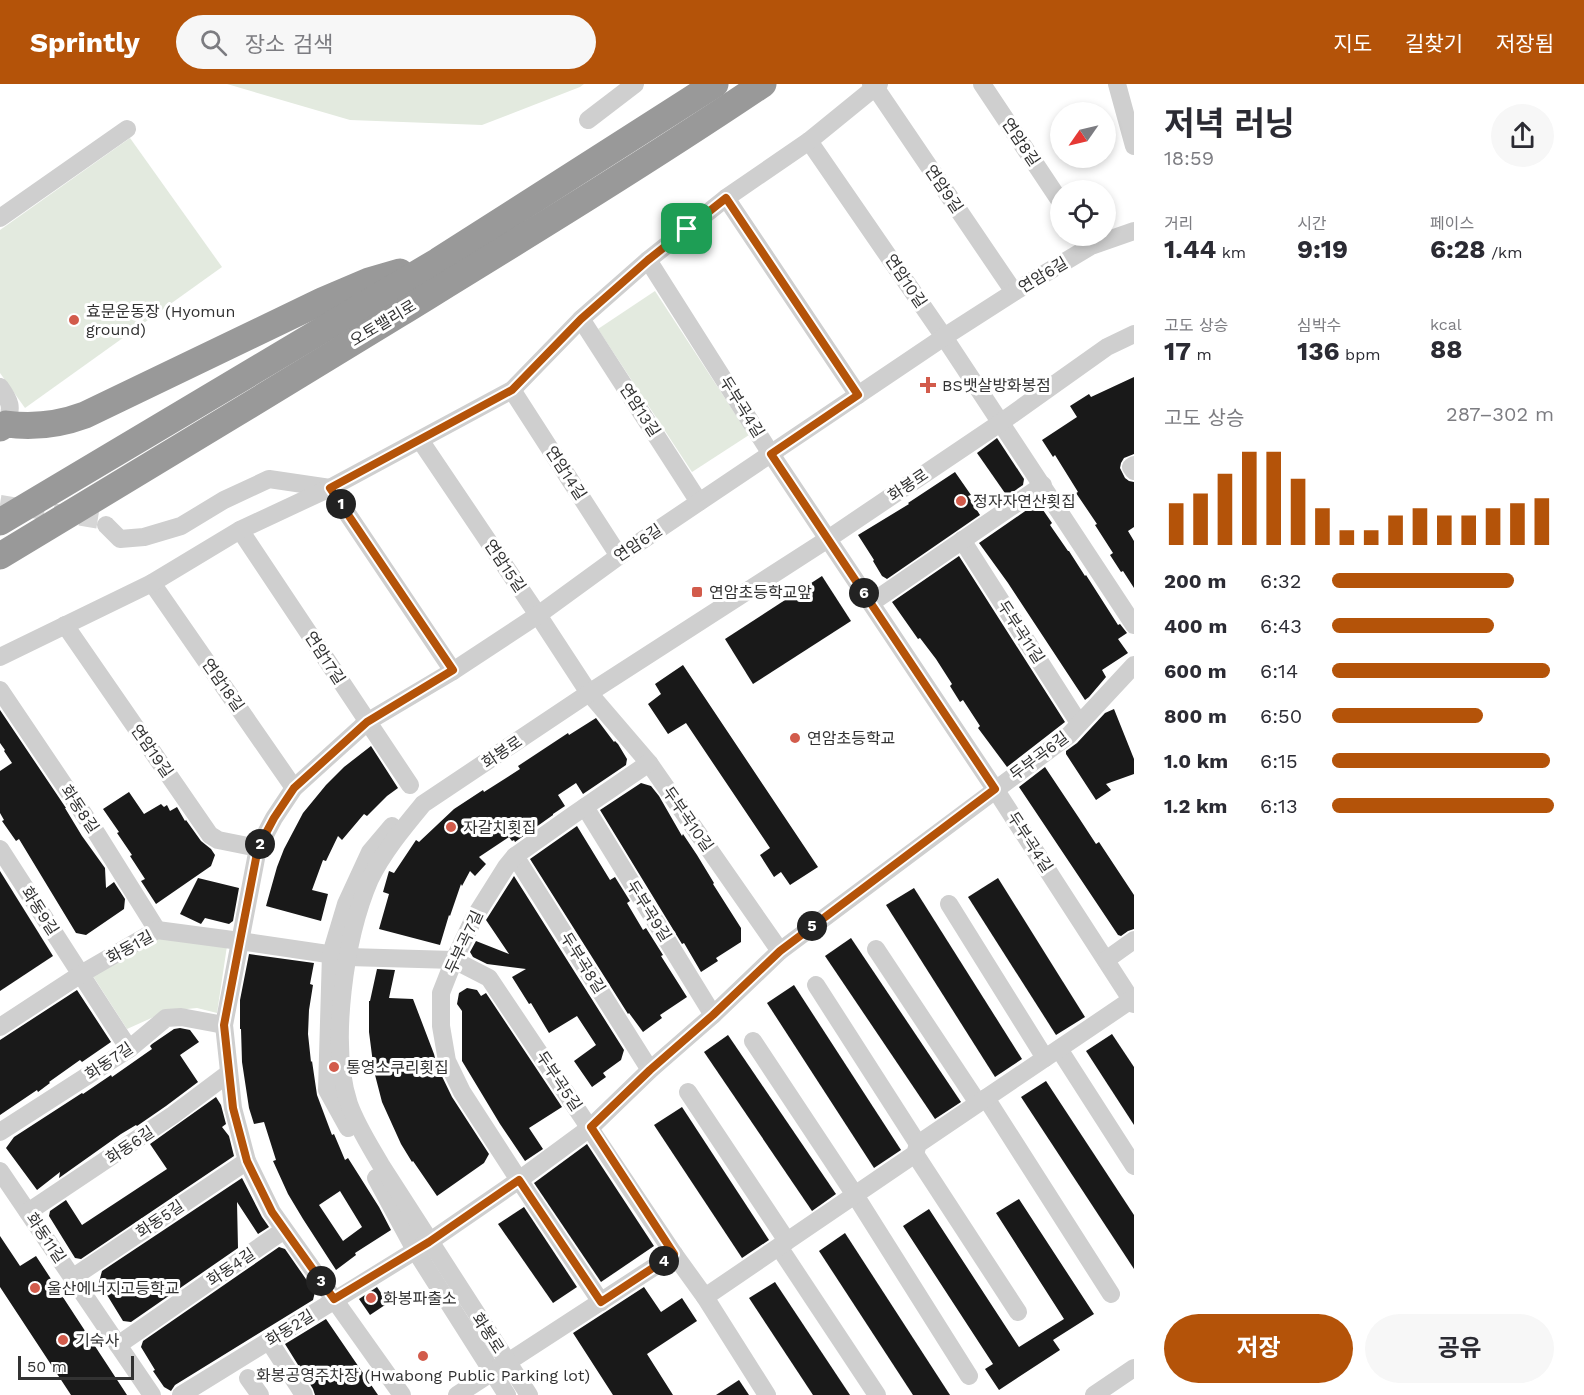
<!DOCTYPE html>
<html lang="ko">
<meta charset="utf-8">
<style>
:root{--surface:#fff;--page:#f7f7f7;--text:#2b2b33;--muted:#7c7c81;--accent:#b45309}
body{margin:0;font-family:"Work Sans","Noto Sans KR",sans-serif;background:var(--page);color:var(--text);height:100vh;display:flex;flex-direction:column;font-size:22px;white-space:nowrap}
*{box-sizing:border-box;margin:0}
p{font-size:20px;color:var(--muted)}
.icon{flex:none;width:33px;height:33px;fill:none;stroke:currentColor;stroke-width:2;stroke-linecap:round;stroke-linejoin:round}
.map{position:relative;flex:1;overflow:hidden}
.panel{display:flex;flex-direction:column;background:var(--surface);width:450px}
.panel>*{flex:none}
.needle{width:39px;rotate:236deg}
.controls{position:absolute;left:1050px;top:18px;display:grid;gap:12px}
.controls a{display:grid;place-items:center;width:66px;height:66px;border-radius:50%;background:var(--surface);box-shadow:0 3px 9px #0003;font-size:30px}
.scale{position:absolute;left:18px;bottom:15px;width:116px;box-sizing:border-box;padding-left:6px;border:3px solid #323232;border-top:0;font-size:16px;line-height:21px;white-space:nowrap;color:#323232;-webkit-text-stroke:4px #fff;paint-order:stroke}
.pin{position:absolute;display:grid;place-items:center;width:51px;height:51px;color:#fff;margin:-26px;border-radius:12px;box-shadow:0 3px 9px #0006}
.km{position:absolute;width:30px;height:30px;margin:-15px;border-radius:50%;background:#222;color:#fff;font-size:16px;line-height:30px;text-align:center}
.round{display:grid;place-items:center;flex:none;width:63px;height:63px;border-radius:32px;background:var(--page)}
.overview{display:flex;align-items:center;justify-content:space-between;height:102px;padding:0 30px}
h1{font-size:33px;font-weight:700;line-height:45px}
.figures{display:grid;grid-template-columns:repeat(3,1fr);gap:9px;height:102px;padding:6px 30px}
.figures div{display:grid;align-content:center}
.figures b{font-size:26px;font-weight:700}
.figures small{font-size:16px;font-weight:400}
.figures p{font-size:16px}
.chart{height:168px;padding:12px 30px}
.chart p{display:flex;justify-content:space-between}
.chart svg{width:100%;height:108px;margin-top:6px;stroke:var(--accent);stroke-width:6}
.primary-button{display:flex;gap:12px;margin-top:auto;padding:12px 30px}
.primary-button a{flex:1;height:69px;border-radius:36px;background:var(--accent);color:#fff;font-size:24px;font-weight:700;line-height:69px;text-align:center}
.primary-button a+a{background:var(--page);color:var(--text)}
ul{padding:0 30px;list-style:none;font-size:20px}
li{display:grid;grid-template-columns:96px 72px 1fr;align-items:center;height:45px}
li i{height:15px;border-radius:8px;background:var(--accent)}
header{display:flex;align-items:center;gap:36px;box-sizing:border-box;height:84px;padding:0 30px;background:var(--accent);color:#fff}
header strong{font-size:28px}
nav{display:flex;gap:33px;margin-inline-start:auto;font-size:21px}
.search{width:420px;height:54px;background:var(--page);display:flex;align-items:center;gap:15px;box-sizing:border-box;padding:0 21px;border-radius:33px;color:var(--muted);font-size:22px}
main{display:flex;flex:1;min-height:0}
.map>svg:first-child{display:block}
</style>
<header>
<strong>Sprintly</strong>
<div class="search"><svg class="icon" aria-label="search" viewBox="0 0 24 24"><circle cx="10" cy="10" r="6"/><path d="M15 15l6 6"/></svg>장소 검색</div>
<nav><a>지도</a><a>길찾기</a><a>저장됨</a></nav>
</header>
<main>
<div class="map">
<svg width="1134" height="1311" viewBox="0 0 1134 1311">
<rect width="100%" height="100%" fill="#fff"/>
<g fill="#e3eadf">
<polygon points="227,0 584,0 580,3 482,41 350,36"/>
<polygon points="130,54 222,183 25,324 0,289 0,146"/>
<polygon points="655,207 749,351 692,388 598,245"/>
<polygon points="159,851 227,862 217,929 197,924 167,927 127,945 91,889"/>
</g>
<g fill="#191919" fill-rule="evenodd">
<polygon points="1134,293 1134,370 1124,374 1121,379 1120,384 1125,394 1129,397 1134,398 1134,443 1128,447 1134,457 1134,504 1123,487 1121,488 1110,471 1113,469 1095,441 1097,440 1076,409 1078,408 1055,371 1053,373 1042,356 1077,333 1070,322 1089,310 1091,313"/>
<polygon points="997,354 1024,395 1023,401 1007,412 977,369"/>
<polygon points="955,388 971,411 968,412 980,431 887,495 882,492 873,477 874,476 858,451 909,420 908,419"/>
<polygon points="1031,423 1043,426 1052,439 1050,441 1068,467 1069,467 1085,492 1086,491 1118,541 1120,540 1127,549 1118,555 1128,569 1102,586 1106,593 1089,613 1085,616 1008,499 979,459"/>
<polygon points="959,472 1065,638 1007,683 978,644 980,642 963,616 960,618 950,602 952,600 936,575 920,554 918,555 892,518"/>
<polygon points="822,492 851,537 753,600 725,555"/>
<polygon points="683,581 818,783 790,801 781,788 774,793 760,771 770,764 686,639 668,650 648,620 661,610 655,600"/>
<polygon points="1114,625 1134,675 1134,690 1106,700 1111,706 1096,716 1066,670 1066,667 1077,659 1105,629"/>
<polygon points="0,626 66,724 65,724 82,752 105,784 106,804 114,798 125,815 124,825 86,851 76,849 19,755 16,757 2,737 4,736 0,729 0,687 12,679 4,667 5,666 0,659"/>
<polygon points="596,634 614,658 615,657 618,660 627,675 626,681 583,710 576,699 558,711 565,722 553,730 553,731 515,758 514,756 512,757 509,753 479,773 486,780 475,792 470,787 462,802 461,800 450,832 449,831 440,861 379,845 389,810 383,808 389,787 394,789 416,756 419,758 454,725 483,706 484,708 520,685 518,682 568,649 569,651"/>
<polygon points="371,662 398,704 387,712 367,732 364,730 342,756 338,752 326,777 323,776 312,806 328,810 321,837 266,822 277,783 284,765 303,729 326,701 344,683"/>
<polygon points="1045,683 1079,734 1096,760 1099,758 1134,811 1134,845 1128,847 1121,852 1118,851 1019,703"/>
<polygon points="641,699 651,702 659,712 682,752 683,750 697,771 714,799 713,800 741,844 741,858 716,874 718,877 701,888 684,859 682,860 600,726"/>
<polygon points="129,708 144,730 161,720 164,723 167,721 170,727 177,723 185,737 186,736 201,757 211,765 215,771 211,782 156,820 141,797 145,795 130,772 132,771 117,749 119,748 103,725"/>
<polygon points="577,742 610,796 615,793 630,817 627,819 643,846 646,844 663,871 661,872 687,913 660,931 662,934 643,948 629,929 628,930 530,775"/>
<polygon points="0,787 53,872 0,907"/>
<polygon points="514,792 624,966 621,976 603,989 606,993 592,1003 574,977 596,961 577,932 549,949 531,919 529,920 512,893 526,885 487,880 473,873 470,868 476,857 509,870 486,836"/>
<polygon points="198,794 239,804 233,837 229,840 205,834 201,840 180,830"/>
<polygon points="998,794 1085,933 1056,951 968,813"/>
<polygon points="914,804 1022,975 995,993 886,821"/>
<polygon points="851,854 961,1018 935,1035 825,872"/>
<path d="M249 870 314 879 310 900 313 901 309 926 308 950 311 978 312 977 317 1011 332 1051 334 1050 345 1076 348 1074 379 1123 391 1146 355 1169 356 1171 336 1186 303 1135 288 1110 273 1077 276 1076 264 1038 254 1040 249 1024 242 978 241 945H240V916ZM340 1107 362 1143 343 1157 319 1121Z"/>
<polygon points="377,885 395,886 389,914 413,915 434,970 437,982 452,1013 489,1070 484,1079 437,1112 413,1077 412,1078 401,1060 382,1018 374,987 369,948 369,917 370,917"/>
<polygon points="794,901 901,1066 874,1084 767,919"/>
<polygon points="467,904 477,906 481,912 486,909 562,1023 529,1044 543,1065 525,1077 500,1040 462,977 462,927 457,920 459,909"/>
<polygon points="77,906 111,958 82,978 80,976 49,998 50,999 38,1008 37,1006 0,1031 0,956"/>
<polygon points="180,944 190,946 199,958 180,971 198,998 166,1022 137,1042 136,1041 121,1050 59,1094 60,1088 37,1106 6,1064 14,1053 82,1009 83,1010 111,991 112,993 152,965 150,962 152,960 174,945"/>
<polygon points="1112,950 1134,983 1134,1041 1086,967"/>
<polygon points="728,951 836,1110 812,1127 704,968"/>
<polygon points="1046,997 1134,1131 1134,1185 1021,1013"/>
<polygon points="216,1013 221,1021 226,1040 222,1043 229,1052 234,1072 81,1175 75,1174 49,1132 50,1127 66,1116 82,1141 167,1085 150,1060"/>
<polygon points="682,1023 769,1156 742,1174 654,1041"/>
<polygon points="587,1060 654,1162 601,1198 534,1099"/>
<polygon points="242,1094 262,1133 269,1143 258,1150 237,1118 238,1164 131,1238 123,1237 99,1198 102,1187"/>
<polygon points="1019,1115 1094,1230 1053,1256 1060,1266 999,1306 985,1285 993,1280 903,1142 929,1125 1019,1263 1064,1235 996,1129"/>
<polygon points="524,1123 577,1203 553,1219 498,1140"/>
<polygon points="845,1149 950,1311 913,1311 819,1167"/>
<polygon points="0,1152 20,1182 36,1172 127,1311 71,1311 0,1203"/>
<polygon points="279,1163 285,1165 315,1208 313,1216 175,1301 171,1307 164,1303 153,1287 155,1286 141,1263 143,1257"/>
<polygon points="775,1198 850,1311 813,1311 749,1214"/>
<polygon points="377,1203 388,1219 370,1231 359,1215"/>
<polygon points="644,1203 661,1228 682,1214 697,1237 647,1270 673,1311 613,1311 573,1249"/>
<polygon points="326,1235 378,1311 315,1311 313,1305 285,1260"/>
<polygon points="739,1296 749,1311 716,1311"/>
</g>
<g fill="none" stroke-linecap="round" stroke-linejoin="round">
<polyline stroke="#d6d6d6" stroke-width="18" stroke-dasharray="18 9" stroke-linecap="butt" points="0,420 101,436 106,441"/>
<g stroke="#cfcfcf" stroke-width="18">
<polyline points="871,0 875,3 1014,208"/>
<polyline points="982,0 1060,117"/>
<polyline points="1117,0 1134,62"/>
<polyline points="588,36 635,0"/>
<polyline points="809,57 944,253 1134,541"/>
<polyline points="726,114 858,311"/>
<polyline points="0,134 127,45"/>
<polyline points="648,176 771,370 995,705 1134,920"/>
<polyline points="581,235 699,418"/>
<path d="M0 303C10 317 13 323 6 340"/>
<polyline points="512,306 619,472"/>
<polyline points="420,356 538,531 589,609 649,679 780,867"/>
<polyline points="1134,381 1131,383 1134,387"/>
<polyline points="106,441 120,455 144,453 181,442 224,416 269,395 330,404 453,587"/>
<polyline points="240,446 410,701"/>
<polyline points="962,456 1079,639"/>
<polyline points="152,499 294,704"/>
<polyline points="871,519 1043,401"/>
<polyline points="65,541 210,751 218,756 258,764"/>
<polyline points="0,573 152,499 240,446 330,404 512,306 581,235 648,176 726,114 809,57 879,0"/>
<polyline points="0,606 97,750 157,846"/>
<polyline points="585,723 713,931"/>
<polyline points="0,765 129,965"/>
<polyline points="515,772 650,986"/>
<polyline points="949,820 1045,974"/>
<polyline points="876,865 978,1019"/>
<polyline points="1106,876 1134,856"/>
<polyline points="816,901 918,1060"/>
<polyline points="0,943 81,890 157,846 240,857 348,873 454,876 489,894 674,1170 705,1213 767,1311"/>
<polyline points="753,957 855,1111 969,1292"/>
<polyline points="1059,965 1134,1082"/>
<polyline points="688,1008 787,1157"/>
<polyline points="986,1014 1111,1210"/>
<polyline points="348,1044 327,1006 331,870 346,820 370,768 392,742"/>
<polyline points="0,1048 129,965 166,934 181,933 224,941"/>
<polyline points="915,1070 1018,1228"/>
<polyline points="0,1087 152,1311"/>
<polyline points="376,1094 415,1166 507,1311"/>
<polyline points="28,1128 173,1031 229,989"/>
<polyline points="779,1163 877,1311"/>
<polyline points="72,1194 247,1077"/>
<polyline points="705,1213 915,1070 918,1060 1131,916"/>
<polyline points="601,1218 519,1096 462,1008 447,977 441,942 441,909 454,876 474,834 506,783 515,772 573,731 649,679"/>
<polyline points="269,1257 304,1311"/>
<polyline points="118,1261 284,1146"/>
<polyline points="248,1294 260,1311"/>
<polyline points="181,1311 429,1158 519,1096 591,1043 650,986 713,931 780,867 1069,651 1134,581"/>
<polyline points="402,1311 272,1128 247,1077 233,1024 224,941 258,764 274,734 294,704 367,638 453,587 538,531 619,472 944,253 1014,208 1091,162 1134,147"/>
<polyline points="457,1311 674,1170"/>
<path d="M529 1311 381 1081C370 1062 357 1042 349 1020 329 960 345 853 370 795 383 768 404 743 423 720L589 609 828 455 1000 339 1107 263 1134 250"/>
<polyline points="1094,1311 1134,1284"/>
</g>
<g stroke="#999" stroke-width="27">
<path d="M0 344 6 340C34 344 58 341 85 331L322 217 369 197 400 188"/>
<polyline points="0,438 438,177 715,0"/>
<path d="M0 472C134 392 266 311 399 230 521 155 644 80 763 0"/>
</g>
</g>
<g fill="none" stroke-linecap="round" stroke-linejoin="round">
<g stroke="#fff" stroke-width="12">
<polygon id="route" points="726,114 858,311 771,370 995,705 780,867 713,931 650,986 591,1043 674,1170 601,1218 519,1096 429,1158 334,1215 272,1128 247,1077 233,1024 224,941 240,857 258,764 274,734 294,704 367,638 453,586 330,404 512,306 581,235 648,176"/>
</g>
<use href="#route" stroke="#b45309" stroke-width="8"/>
</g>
<g fill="#d25b4b" stroke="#fff" stroke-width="2">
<circle cx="74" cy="236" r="6"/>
<path d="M925 292h6v6h6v6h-6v6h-6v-6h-6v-6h6z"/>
<circle cx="961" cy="417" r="6"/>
<rect x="691" y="502" width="12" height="12" rx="3"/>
<circle cx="795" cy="654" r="6"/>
<circle cx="451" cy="743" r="6"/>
<circle cx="334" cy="983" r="6"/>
<circle cx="35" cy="1204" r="6"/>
<circle cx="371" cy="1214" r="6"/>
<circle cx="63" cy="1256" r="6"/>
<circle cx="423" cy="1272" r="6"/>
</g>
<g text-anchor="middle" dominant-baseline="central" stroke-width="6" stroke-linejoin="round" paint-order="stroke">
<g font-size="16" fill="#323232" stroke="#fff">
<text transform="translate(1021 58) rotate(56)">연암8길</text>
<text transform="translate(944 105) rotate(56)">연암9길</text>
<text transform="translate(1043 191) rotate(-31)">연암6길</text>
<text transform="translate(906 197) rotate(56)">연암10길</text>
<text transform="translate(383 239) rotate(-31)">오토밸리로</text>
<text transform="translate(742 323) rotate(58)">두부곡4길</text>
<text transform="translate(640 326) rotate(57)">연암13길</text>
<text transform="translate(566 389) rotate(57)">연암14길</text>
<text transform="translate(908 401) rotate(-34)">화봉로</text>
<text transform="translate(638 459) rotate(-34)">연암6길</text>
<text transform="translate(505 482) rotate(56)">연암15길</text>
<text transform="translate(1021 548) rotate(57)">두부곡11길</text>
<text transform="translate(325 574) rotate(57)">연암17길</text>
<text transform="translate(223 601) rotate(55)">연암18길</text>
<text transform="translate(152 667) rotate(55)">연암19길</text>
<text transform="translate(502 668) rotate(-34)">화봉로</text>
<text transform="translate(1039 672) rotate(-37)">두부곡6길</text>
<text transform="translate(80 725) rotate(56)">화동8길</text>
<text transform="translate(688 735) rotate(55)">두부곡10길</text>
<text transform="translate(1030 758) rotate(57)">두부곡4길</text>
<text transform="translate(40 827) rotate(57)">화동9길</text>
<text transform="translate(649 827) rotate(58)">두부곡9길</text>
<text transform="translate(464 858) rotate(-65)">두부곡7길</text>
<text transform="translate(130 863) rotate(-29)">화동1길</text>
<text transform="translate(583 879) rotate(58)">두부곡8길</text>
<text transform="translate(109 977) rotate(-34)">화동7길</text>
<text transform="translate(559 997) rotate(56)">두부곡5길</text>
<text transform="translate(130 1061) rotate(-34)">화동6길</text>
<text transform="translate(160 1135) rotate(-34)">화동5길</text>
<text transform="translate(46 1154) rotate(56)">화동11길</text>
<text transform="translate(231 1183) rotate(-34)">화동4길</text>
<text transform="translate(290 1244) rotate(-32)">화동2길</text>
<text transform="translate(488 1249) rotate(57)">화봉로</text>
</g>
<g font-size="16" fill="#323232" stroke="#fff" text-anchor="start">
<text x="86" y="227">효문운동장 (Hyomun<tspan x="86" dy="18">ground)</tspan></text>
<text x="942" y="301">BS뱃살방화봉점</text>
<text x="973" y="417">정자자연산횟집</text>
<text x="709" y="508">연암초등학교앞</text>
<text x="807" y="654">연암초등학교</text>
<text x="463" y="743">자갈치횟집</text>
<text x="346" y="983">통영소쿠리횟집</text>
<text x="47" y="1204">울산에너지고등학교</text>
<text x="383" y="1214">화봉파출소</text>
<text x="75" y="1256">기숙사</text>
<text x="423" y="1291" text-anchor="middle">화봉공영주차장 (Hwabong Public Parking lot)</text>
</g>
</g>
</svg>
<div class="controls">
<a><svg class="needle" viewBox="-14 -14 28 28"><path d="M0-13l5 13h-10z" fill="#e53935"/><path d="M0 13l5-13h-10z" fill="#7c7c81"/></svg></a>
<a><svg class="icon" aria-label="locate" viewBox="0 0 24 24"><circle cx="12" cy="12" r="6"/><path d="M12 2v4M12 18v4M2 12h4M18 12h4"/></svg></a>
</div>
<div class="scale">50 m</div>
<div class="pin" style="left:687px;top:145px;background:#1e9e55"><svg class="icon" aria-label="arrive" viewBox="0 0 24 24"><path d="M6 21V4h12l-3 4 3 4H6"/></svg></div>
<b class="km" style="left:341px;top:420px">1</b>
<b class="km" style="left:260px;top:760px">2</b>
<b class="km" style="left:321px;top:1197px">3</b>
<b class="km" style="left:664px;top:1177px">4</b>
<b class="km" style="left:812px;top:842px">5</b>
<b class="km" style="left:864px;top:509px">6</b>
</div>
<section class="panel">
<div class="overview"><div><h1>저녁 러닝</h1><p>18:59</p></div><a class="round"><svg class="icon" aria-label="share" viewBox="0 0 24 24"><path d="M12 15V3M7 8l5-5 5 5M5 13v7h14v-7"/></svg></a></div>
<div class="figures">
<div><p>거리</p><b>1.44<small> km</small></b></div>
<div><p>시간</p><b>9:19</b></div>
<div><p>페이스</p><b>6:28<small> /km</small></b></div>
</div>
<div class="figures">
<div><p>고도 상승</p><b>17<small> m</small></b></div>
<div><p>심박수</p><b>136<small> bpm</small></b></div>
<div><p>kcal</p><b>88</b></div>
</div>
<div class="chart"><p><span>고도 상승</span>287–302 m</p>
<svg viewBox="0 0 160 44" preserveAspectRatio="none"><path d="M5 44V27M15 44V23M25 44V15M35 44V6M45 44V6M55 44V17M65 44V29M75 44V38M85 44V38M95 44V32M105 44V29M115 44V32M125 44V32M135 44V29M145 44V27M155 44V25"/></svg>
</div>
<ul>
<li><b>200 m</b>6:32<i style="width:82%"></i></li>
<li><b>400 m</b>6:43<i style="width:73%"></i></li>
<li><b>600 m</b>6:14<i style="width:98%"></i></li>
<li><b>800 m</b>6:50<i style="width:68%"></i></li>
<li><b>1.0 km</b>6:15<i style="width:98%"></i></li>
<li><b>1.2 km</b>6:13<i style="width:100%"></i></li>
</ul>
<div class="primary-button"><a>저장</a><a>공유</a></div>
</section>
</main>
